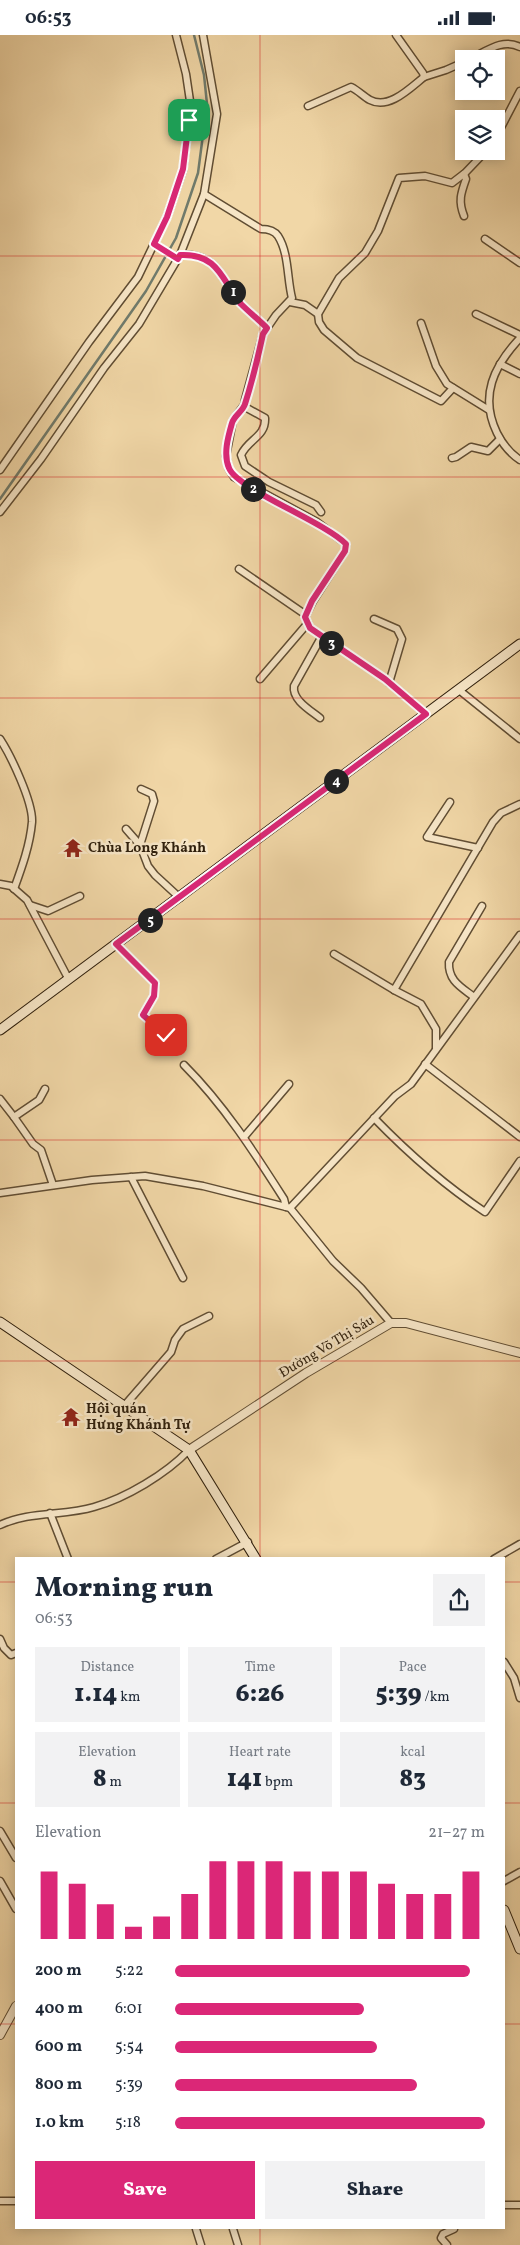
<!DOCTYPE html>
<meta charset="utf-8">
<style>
:root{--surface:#fff;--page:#f2f2f3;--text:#1f2937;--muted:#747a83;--accent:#db2777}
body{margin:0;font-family:Vollkorn,serif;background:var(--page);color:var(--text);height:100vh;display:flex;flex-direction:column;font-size:19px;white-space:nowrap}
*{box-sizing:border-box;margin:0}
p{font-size:16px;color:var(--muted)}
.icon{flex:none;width:28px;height:28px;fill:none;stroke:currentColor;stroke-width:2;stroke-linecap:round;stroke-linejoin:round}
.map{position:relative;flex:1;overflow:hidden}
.side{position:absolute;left:15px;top:1522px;width:490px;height:672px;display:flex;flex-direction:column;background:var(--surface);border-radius:0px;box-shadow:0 2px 12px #0003}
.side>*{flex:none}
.buttons{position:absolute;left:455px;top:15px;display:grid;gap:10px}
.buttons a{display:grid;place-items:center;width:50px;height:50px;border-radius:0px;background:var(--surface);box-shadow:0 2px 12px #0003;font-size:25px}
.pin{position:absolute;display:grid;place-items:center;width:42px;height:42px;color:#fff;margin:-21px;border-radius:10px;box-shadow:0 2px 8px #0006}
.km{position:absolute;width:25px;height:25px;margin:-12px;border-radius:50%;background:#222;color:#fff;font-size:14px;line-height:25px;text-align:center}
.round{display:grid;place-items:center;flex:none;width:52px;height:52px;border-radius:0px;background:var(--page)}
.summary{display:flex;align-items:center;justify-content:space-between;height:85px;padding:0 20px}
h1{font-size:28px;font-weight:800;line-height:38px}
.metrics{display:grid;grid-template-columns:repeat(3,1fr);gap:8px;height:85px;padding:5px 20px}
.metrics div{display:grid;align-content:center;border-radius:0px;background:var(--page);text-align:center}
.metrics b{font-size:25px;font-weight:800}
.metrics small{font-size:14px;font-weight:400}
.metrics p{font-size:14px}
.chart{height:140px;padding:10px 20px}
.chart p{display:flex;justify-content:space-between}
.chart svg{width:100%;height:90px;margin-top:5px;stroke:var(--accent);stroke-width:6}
.action{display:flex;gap:10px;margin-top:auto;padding:10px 20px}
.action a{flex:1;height:58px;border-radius:0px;background:var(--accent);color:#fff;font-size:20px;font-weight:800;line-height:58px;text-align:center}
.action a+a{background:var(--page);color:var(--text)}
ul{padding:0 20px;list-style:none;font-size:16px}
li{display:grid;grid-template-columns:80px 60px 1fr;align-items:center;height:38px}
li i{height:12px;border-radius:6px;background:var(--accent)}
.status{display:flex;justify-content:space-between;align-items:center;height:35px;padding:0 25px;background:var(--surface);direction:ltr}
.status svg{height:14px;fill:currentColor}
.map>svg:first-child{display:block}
</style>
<div class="status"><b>06:53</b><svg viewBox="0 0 49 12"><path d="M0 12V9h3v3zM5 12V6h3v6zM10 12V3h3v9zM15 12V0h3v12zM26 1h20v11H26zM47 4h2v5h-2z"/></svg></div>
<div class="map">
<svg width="520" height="2210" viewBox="0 0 520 2210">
<rect width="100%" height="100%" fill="#f1d7a7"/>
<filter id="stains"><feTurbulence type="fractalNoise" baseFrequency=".004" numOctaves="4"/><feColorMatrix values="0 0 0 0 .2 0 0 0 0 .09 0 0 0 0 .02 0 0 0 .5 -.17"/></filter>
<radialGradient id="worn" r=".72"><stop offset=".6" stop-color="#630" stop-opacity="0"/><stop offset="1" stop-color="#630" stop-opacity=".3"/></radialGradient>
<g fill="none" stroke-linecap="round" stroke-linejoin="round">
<polyline stroke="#707b6c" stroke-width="2.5" points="0,464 146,256 176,203 198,138 207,69 204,40 194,0"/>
<g stroke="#604d33" stroke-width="9">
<g id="minor">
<path d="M470 24C487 16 502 3 520 12"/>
<polyline points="424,42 446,35 464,27"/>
<path d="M308 71 351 52C359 56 364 62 370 65 389 75 410 53 424 42L423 38 396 0"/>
<polyline points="496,102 520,56"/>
<path d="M204 159 261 194C267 194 274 195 278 201 289 218 287 244 292 263L276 280 263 299 245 365V372L265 383C266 402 248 404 241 420L245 431 269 447 316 470 321 477"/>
<path d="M464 181C458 166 461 158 466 144L464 139"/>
<polyline points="485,204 520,228"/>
<polyline points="154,209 178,224"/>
<path d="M180 220C219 217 222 247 241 269 249 277 259 285 267 293"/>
<polyline points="290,267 305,270 318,279"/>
<polyline points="476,279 520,300"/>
<polyline points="421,288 436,331 447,349 489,375"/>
<path d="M520 303C494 331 479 361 497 398 502 408 511 419 520 425"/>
<polyline points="500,329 520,339"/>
<polyline points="453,353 441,366 357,323 324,295 319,287 318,279 339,243 365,218 378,196 399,143 425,141 452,148 465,138 486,116"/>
<polyline points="245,369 233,385 226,421 229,434 234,442 317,487 346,509 345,516 313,566 305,582 310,593 385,644 426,679"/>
<polyline points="452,423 456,422 471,412 488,416 500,404"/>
<polyline points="0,435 89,307 138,242 167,182 183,135 189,85 190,66 186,39 176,0"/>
<polyline points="0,477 41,424 104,333 139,289 180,220 204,159 217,79 203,0"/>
<polyline points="239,534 306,580"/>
<polyline points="374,584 397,594 402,604 389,648"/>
<polyline points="260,644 308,588"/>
<polyline points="459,655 520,704"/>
<path d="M320 683C310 675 292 665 294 651L322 601"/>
<path d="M0 704C11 721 33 767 32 787 30 810 22 832 14 854"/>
<polyline points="450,767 427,802 478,813"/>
<polyline points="126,794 140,810 148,831 155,840 180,863"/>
<polyline points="140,810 154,766 152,759 141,754"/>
<polyline points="0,849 11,851 27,865 68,943"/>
<polyline points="30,870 48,876 80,861"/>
<polyline points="116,909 155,948 154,961 143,980 166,1000"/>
<polyline points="334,919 394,955 421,969 436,994 436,1013"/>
<polyline points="394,955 493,787 501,778 520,769"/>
<path d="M474 962C461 952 448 946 449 927L482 871"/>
<polyline points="425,1029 520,1102"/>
<path d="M184 1030C224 1070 254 1117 284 1164L286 1172"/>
<polyline points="45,1054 39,1065 14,1082 33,1109 41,1115 53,1150"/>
<polyline points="0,1064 14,1082"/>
<path d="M374 1083C408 1118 444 1150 485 1177L520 1126"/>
<polyline points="244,1102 289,1049"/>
<polyline points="131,1142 183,1243"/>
<polyline points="0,1158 92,1145 145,1141 203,1151 290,1173 333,1226 361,1253 391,1288"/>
<polyline points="290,1173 395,1061 411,1049 520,900"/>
<polyline points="125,1370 171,1317 175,1305 183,1294 209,1281"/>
<polyline points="50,1478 68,1524"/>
<path d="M0 1490C29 1476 64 1481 94 1472 126 1463 166 1439 189 1415"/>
<polyline points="216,1524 248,1507"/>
<polyline points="494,1524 520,1509"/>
<polyline points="0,1604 4,1613 11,1620 16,1618"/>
<polyline points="504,1627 514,1643 520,1663"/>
<polyline points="0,1796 16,1823"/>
<polyline points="0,1846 16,1874"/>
<polyline points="504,1846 520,1837"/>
<polyline points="0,2166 16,2166"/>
<polyline points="504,2170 520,2170"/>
<polyline points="196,2194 201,2210"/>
<polyline points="233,2194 238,2210"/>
<polyline points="447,2210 441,2203 443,2199 454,2194"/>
</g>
</g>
<g stroke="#604d33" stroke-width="10">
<g id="tertiary">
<polyline points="189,1415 306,1338 391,1288 406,1288 520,1318"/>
<polyline points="0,2000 16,1971"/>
</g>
</g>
<g stroke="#2f1f0c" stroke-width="11">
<g id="secondary">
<polyline points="0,995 520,609"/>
<polyline points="0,1287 189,1415 256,1524"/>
<polyline points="504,1875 520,1914"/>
</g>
</g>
<use href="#minor" stroke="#f6e5c6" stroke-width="6"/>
<use href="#tertiary" stroke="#f6e5c6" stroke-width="8"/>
<use href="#secondary" stroke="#f6e5c6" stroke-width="9"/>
</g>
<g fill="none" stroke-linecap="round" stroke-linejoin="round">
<g stroke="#fff" stroke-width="10">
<path id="route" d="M166 1000 143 980 154 961 155 948 116 909 426 679 385 644 310 593 305 582 312 566 345 516 346 509C323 486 237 454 229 433 223 419 228 402 232 388 234 381 243 376 245 369 252 347 258 322 263 299L267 293C259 285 249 277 241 269 222 246 219 218 180 220L178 224 154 209 167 182 183 134 189 85"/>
</g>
<use href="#route" stroke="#db2777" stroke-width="6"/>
</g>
<path fill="none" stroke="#d62828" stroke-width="1" stroke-opacity="0.55" d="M260 0V1524M0 221H520M0 442H520M0 663H520M0 884H520M0 1105H520M0 1326H520M0 1547H16M504 1547H520M0 1768H16M504 1768H520M0 1989H16M504 1989H520M260 2194V2210"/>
<defs>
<g id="temple-bare" transform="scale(1.5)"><path d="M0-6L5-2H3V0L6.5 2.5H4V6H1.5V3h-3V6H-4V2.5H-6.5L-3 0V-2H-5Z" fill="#8f2418" stroke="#f6e5c6" stroke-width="2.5" paint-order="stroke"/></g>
</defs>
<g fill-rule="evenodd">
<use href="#temple-bare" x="73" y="813"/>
<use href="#temple-bare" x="71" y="1382"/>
</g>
<g text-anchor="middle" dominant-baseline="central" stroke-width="5" stroke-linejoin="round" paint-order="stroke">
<g font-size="14" font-weight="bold" fill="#2f1f0c" stroke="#f6e5c6" text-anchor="start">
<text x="88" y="813">Chùa Long Khánh</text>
<text x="86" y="1374">Hội quán<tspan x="86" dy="16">Hưng Khánh Tự</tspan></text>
</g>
<g font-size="14" fill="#2f1f0c" stroke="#f6e5c6">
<text transform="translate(327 1312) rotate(-31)">Đường Võ Thị Sáu</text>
</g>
</g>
<rect width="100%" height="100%" filter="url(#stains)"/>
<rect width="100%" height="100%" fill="url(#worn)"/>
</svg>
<div class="buttons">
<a><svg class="icon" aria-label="locate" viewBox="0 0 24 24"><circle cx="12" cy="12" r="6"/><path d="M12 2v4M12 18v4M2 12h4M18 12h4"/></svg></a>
<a><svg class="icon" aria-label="layers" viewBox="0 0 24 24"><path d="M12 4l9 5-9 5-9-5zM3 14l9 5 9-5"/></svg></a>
</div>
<div class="pin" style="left:189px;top:85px;background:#1e9e55"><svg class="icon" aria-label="arrive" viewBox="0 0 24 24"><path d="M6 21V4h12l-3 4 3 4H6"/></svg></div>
<div class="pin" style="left:166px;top:1000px;background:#d93025"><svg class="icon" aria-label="check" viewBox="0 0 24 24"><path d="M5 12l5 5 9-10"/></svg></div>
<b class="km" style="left:233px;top:257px">1</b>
<b class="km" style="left:253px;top:454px">2</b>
<b class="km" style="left:331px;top:608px">3</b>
<b class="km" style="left:336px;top:746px">4</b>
<b class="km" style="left:150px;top:885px">5</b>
<section class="side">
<div class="summary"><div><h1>Morning run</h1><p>06:53</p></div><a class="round"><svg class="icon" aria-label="share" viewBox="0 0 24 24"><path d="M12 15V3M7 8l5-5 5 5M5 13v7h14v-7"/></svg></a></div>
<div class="metrics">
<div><p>Distance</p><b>1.14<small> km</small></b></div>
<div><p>Time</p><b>6:26</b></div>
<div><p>Pace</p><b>5:39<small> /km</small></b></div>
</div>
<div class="metrics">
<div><p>Elevation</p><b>8<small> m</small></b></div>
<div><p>Heart rate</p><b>141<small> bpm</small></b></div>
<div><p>kcal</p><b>83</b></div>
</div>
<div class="chart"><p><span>Elevation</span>21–27 m</p>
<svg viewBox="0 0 160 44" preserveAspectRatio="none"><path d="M5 44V11M15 44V17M25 44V27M35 44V38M45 44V33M55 44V22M65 44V6M75 44V6M85 44V6M95 44V11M105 44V11M115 44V11M125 44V17M135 44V22M145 44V22M155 44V11"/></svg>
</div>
<ul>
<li><b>200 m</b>5:22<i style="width:95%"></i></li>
<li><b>400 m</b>6:01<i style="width:61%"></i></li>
<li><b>600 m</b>5:54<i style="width:65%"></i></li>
<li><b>800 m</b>5:39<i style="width:78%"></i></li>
<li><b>1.0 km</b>5:18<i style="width:100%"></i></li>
</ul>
<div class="action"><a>Save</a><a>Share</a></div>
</section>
</div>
